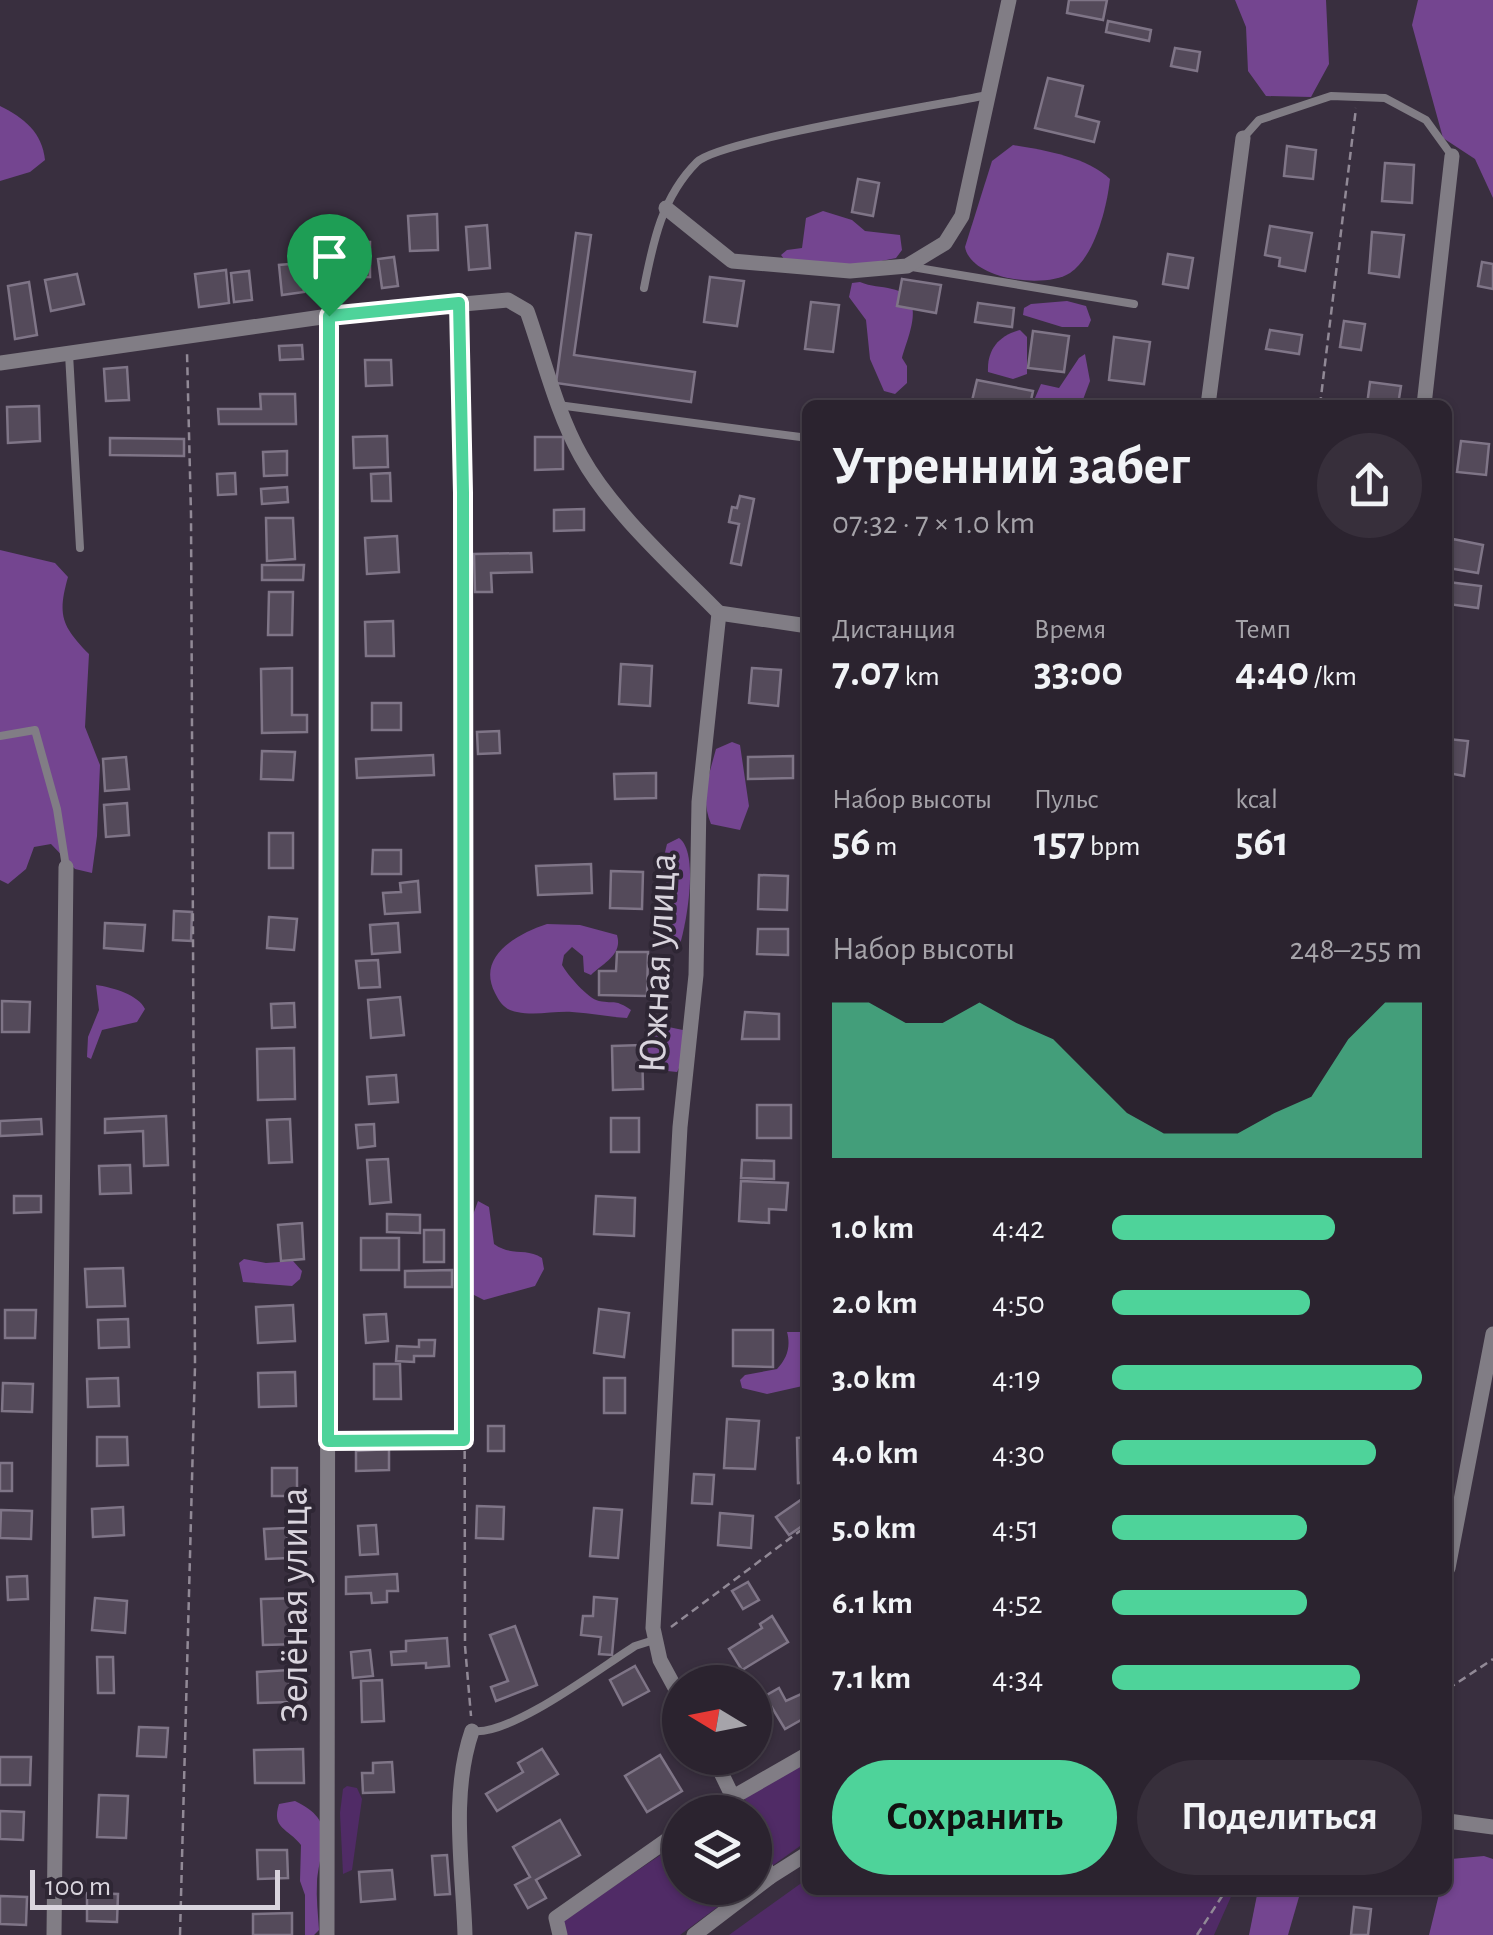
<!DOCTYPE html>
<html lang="ru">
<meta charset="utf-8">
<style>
:root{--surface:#2b232f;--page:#372f3b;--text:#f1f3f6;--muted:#a6a4aa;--line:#47404b;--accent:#4ed39a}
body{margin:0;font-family:"Alegreya Sans",sans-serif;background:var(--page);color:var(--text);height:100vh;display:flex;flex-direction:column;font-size:38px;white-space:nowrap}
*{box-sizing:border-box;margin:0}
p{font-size:32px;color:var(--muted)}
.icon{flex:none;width:55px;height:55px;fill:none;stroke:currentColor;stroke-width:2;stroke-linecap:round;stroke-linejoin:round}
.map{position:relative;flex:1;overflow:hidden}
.details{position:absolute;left:802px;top:400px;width:650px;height:1495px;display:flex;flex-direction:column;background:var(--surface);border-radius:15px;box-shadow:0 2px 8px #0004,0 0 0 2px var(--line)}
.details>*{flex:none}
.needle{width:65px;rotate:280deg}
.buttons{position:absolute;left:662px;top:1665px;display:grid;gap:20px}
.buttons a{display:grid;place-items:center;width:110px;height:110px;border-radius:50%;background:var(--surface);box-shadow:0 2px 8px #0004,0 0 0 2px var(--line);font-size:50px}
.scale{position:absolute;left:30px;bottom:25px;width:250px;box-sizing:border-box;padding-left:10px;border:5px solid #d9d4dd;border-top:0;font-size:28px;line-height:35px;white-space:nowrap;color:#d9d4dd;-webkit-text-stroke:8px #2e2634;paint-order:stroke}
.pin{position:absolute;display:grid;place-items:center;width:85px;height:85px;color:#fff;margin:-102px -42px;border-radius:50% 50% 50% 0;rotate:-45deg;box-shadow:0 0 10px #0007}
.pin .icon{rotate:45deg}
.round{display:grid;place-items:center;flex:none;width:105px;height:105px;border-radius:52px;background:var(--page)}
.head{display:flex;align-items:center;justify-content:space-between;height:170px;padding:0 30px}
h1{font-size:55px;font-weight:700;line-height:75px}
.figures{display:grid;grid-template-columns:repeat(3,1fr);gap:15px;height:170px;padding:10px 30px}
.figures div{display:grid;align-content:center}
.figures b{font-size:42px;font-weight:700}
.figures small{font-size:28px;font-weight:400}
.figures p{font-size:28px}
.chart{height:280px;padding:20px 30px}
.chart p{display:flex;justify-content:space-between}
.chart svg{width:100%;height:180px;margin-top:10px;fill:var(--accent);opacity:.7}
.primary-button{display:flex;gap:20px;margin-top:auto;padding:20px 30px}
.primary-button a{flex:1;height:115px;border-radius:60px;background:var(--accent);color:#111;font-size:40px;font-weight:700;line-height:115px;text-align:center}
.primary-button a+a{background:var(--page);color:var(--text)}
ul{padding:0 30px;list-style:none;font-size:32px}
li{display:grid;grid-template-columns:160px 120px 1fr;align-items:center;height:75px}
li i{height:25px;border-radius:12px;background:var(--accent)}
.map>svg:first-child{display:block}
</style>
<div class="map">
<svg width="1493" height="1935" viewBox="0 0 1493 1935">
<rect width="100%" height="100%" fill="#392f3f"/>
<g fill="#502b66">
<polygon points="807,1762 807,1841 772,1866 755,1824 755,1812 750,1812 744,1797"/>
<polygon points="347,1786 357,1788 362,1799 352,1870 343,1874 340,1813 343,1789"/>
<polygon points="680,1842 680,1888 743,1888 680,1935 566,1935 562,1921"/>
<polygon points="807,1879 808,1890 1234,1890 1214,1935 729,1935"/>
</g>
<g fill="#744590">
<polygon points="1235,0 1326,0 1329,64 1311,97 1266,96 1248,71 1246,27"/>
<polygon points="1418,0 1493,0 1493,198 1475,159 1443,138 1412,25"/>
<path d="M0 106C24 118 42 132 45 160L30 172 0 181Z"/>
<path d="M1013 145C1044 150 1087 157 1110 179 1107 207 1095 256 1070 273 1045 289 971 280 965 247L992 161Z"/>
<polygon points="823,211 852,220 865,231 900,235 902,250 896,258 862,265 785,260 781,255 787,250 802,248 806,218"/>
<path d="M860 282C871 287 881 286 892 289 928 296 908 336 902 358L907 366V383L895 394 884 391 870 359 866 320 849 297 852 283Z"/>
<polygon points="1067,301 1086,306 1091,320 1088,327 1062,327 1023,315 1024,308 1031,304"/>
<path d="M1020 330 1027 337V374L1013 379 988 372C987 350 998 336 1020 330Z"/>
<polygon points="1085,354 1090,381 1081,405 1032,405 1041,384 1059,388 1079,358"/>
<path d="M0 550 55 563 68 577C57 616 62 626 89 654L85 727 100 765 97 836 92 873 75 869 51 844 34 847 26 869 8 884 0 880Z"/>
<path d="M732 742 740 745 749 806 740 830 711 824C700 798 709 775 716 749Z"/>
<path d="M679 838C699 852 687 921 680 944L663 943C650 916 660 872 667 844Z"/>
<path d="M547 924 580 925 617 935C623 955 603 963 591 975L584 972 583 956 572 947 564 955 562 965C567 974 588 999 599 1001 616 1004 615 999 631 1010L627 1018C609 1017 591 1013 572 1012 554 1011 535 1016 517 1012 505 1010 500 1003 495 993 476 956 517 934 547 924Z"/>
<path d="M96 985C112 987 139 995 145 1009L137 1022 102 1030 91 1059 87 1057 88 1037 99 1010Z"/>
<path d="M659 1025 683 1030 681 1064 677 1072 658 1070C649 1057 643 1044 648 1028Z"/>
<path d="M478 1201 489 1207 494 1244C512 1257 526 1247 542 1258L544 1269 535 1286 484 1300 470 1293V1223Z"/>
<polygon points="244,1259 266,1263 293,1261 302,1271 300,1279 292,1286 243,1282 239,1263"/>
<path d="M787 1332H807V1385L767 1394 742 1388 740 1380 745 1375 777 1369C787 1358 791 1347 787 1332Z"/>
<path d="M295 1801C339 1822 320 1845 317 1882 316 1898 318 1914 319 1930L314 1935H305V1895L300 1881 301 1845C288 1828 271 1829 279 1804Z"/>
<polygon points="1484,1856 1493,1859 1493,1935 1429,1935 1440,1890 1448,1890 1448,1870 1451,1859"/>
<polygon points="1258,1890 1301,1890 1288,1935 1249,1935"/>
</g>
<g fill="#544a5a" stroke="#7f7587" stroke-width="2.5">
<polygon points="1069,0 1107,0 1103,20 1067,13"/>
<polygon points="1108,21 1151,30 1149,41 1106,32"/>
<polygon points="1175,48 1200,52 1197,71 1171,66"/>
<polygon points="1048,78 1083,86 1076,116 1099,122 1094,142 1035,128"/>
<polygon points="1287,146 1316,150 1313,179 1284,176"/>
<polygon points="1385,163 1414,165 1412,203 1382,201"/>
<polygon points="858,179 879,183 873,216 852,212"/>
<polygon points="437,214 438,250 410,251 408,216"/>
<polygon points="487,225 490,268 469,270 466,227"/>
<polygon points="1270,226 1312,233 1305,271 1279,266 1280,258 1265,255"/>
<polygon points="1372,232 1404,235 1399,277 1369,273"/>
<polygon points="576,233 591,235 574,355 695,372 691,402 556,383"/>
<polygon points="334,242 370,242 370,277 335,278"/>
<polygon points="1168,254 1193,258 1188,288 1163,284"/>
<polygon points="394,257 398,286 382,288 378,259"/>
<polygon points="1482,262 1493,264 1493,289 1478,286"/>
<polygon points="301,263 304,292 282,295 279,265"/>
<polygon points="226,270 229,303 199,307 195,274"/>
<polygon points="249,271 252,300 234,302 231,273"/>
<polygon points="77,274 84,304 51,311 45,280"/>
<polygon points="710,277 744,281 737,326 704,322"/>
<polygon points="902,279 941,285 936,313 897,306"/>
<polygon points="29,282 37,335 15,339 8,286"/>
<polygon points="811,302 839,305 833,352 805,349"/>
<polygon points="978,303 1014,308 1012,327 975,322"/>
<polygon points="1344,321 1365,324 1361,350 1340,347"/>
<polygon points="1270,330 1302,335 1299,354 1266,349"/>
<polygon points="1033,331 1069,336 1064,372 1028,368"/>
<polygon points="1114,337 1150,342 1144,384 1109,380"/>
<polygon points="302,345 303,359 280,360 279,346"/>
<polygon points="365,360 391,360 392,385 366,386"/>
<polygon points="127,367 129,400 106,401 104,369"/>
<polygon points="977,380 1033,391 1030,405 971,405"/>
<polygon points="1370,382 1401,386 1398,405 1367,405"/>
<polygon points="260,394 295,394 296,424 219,424 218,409 261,409"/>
<polygon points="39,406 40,441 8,443 7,407"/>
<polygon points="387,436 388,467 354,468 353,437"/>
<polygon points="535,437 563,437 563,469 535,470"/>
<polygon points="110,438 184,439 184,456 110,455"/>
<polygon points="1461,441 1489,444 1486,475 1457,472"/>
<polygon points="287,451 287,475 264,476 263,452"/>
<polygon points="235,473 236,494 218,495 217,474"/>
<polygon points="390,473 391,501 372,501 371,474"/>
<polygon points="287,487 288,502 262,504 261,489"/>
<polygon points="740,496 754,499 741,565 731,563 739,524 729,522 732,507 737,508"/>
<polygon points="584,509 584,530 554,531 554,510"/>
<polygon points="266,518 293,518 295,559 267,561"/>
<polygon points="397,536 399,572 367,574 365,538"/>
<polygon points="1453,539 1483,545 1478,573 1448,568"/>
<polygon points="531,553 532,572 491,573 492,592 475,592 474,554"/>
<polygon points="262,565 304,565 303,580 262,580"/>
<polygon points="1448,582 1481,586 1478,608 1448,604"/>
<polygon points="269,592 293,592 292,635 268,635"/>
<polygon points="393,621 394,656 366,656 365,622"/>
<polygon points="621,664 652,666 650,706 619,704"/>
<polygon points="292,668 292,715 307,715 307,732 262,733 261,669"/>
<polygon points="752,668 781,670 778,706 749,703"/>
<rect x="372" y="703" width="29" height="27"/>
<polygon points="499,731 500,753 478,754 477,732"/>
<polygon points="1448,739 1468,741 1464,776 1448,773"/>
<polygon points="262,751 295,752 293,780 261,779"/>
<polygon points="433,755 434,775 357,778 356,759"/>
<polygon points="793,756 793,778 748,779 748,757"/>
<polygon points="126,757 129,789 105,791 103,759"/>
<polygon points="656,773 656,798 615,799 614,774"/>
<polygon points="127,803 129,835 106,837 104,805"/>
<rect x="269" y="833" width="24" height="35"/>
<polygon points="373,850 401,850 401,874 372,874"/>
<polygon points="591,864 592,893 538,895 536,866"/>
<polygon points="611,871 643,872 642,909 610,908"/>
<polygon points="759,875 788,876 787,910 758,909"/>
<polygon points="418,881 420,912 385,914 383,893 401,892 400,883"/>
<polygon points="174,911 192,912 191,941 173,940"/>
<polygon points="269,917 297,919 294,950 267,948"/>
<polygon points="105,923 145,925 143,951 104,948"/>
<polygon points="398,923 400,952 372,954 370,925"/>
<polygon points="758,929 788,929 788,955 757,954"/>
<polygon points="617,952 648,952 647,996 599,995 599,971 616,971"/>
<polygon points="378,960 380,987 359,988 356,961"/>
<polygon points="400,997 404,1035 371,1038 368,1000"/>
<polygon points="2,1001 30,1002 29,1032 2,1032"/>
<polygon points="294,1003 295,1027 272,1028 271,1004"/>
<polygon points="745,1012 779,1014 779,1039 742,1039"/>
<polygon points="642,1045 643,1089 613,1090 612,1046"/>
<polygon points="294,1048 295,1099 258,1100 257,1049"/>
<polygon points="396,1075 398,1102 369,1104 367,1077"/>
<rect x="757" y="1105" width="34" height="33"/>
<polygon points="166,1116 168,1165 144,1166 143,1131 105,1133 105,1119"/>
<rect x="611" y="1118" width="28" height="34"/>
<polygon points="41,1119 42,1134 0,1136 0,1121"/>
<polygon points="290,1119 292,1162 269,1163 267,1120"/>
<polygon points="374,1124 375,1146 358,1148 356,1125"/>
<polygon points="388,1159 391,1202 370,1204 367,1160"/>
<polygon points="742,1160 774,1161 774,1179 741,1178"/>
<polygon points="130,1165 131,1193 100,1194 99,1166"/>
<polygon points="741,1181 788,1183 786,1210 769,1209 769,1223 739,1221"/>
<polygon points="14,1196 41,1196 41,1212 14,1213"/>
<polygon points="596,1196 635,1198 634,1236 594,1234"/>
<polygon points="387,1214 420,1215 420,1233 387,1232"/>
<polygon points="302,1223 304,1259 281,1261 278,1225"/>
<rect x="424" y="1230" width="20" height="32"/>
<rect x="361" y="1238" width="38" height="32"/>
<polygon points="123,1268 125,1306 87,1307 85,1269"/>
<polygon points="452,1270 452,1287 405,1287 405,1271"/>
<polygon points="293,1305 295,1341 258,1343 256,1307"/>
<polygon points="599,1309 629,1313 624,1357 594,1353"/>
<polygon points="5,1310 36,1310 35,1338 5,1338"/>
<polygon points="386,1314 388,1341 366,1343 364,1315"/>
<polygon points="128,1319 129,1347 99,1348 98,1320"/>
<polygon points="733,1330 773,1330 773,1367 733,1366"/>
<polygon points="419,1340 435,1340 434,1356 414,1356 414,1362 396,1361 397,1346 419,1347"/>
<polygon points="374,1364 400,1364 401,1399 374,1399"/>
<polygon points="295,1372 296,1406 259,1407 258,1373"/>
<polygon points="118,1378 119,1406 88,1407 87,1379"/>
<rect x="604" y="1378" width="21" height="35"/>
<polygon points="3,1383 33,1384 32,1412 2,1411"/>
<polygon points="727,1419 759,1421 755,1469 724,1468"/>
<rect x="488" y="1426" width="16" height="25"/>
<polygon points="97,1437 127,1437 128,1465 97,1466"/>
<polygon points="808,1437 808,1482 798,1483 797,1438"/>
<polygon points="389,1449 389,1470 356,1471 356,1451"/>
<rect x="0" y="1463" width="12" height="28"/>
<rect x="272" y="1468" width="25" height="28"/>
<polygon points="694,1474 714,1475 712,1504 692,1503"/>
<polygon points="808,1495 808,1522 789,1535 776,1517"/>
<polygon points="477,1506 504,1507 503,1539 476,1538"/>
<polygon points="123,1507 124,1535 93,1537 92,1509"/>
<polygon points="594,1508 622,1510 618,1558 590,1556"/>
<polygon points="1,1510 32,1511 31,1539 0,1538"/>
<polygon points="720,1513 753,1516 751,1548 718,1545"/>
<polygon points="376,1525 378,1554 360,1555 358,1526"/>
<polygon points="287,1528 289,1558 266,1559 264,1529"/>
<polygon points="397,1574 398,1591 387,1591 387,1602 372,1603 371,1593 346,1594 346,1577"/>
<polygon points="27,1576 28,1599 8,1600 7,1577"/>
<polygon points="748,1582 759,1600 743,1609 732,1591"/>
<polygon points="594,1597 617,1599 612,1655 599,1654 601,1637 581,1635 583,1616 593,1616"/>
<polygon points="95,1598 127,1601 125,1633 92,1630"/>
<polygon points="300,1598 301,1644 263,1645 261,1599"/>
<polygon points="772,1616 788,1642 742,1670 729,1649 762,1628 760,1624"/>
<polygon points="515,1626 537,1685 496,1701 491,1687 508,1681 490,1635"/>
<polygon points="447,1638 449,1666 426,1668 426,1663 392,1665 391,1652 406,1651 406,1641"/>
<polygon points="370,1650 373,1676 353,1678 351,1652"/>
<polygon points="97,1657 113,1657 114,1693 98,1693"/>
<polygon points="635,1666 649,1691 623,1705 610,1680"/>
<polygon points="289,1670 290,1702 258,1703 257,1672"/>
<polygon points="382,1680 384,1721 362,1722 361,1681"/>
<polygon points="779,1688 786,1701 808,1691 808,1716 785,1729 765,1696"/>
<polygon points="139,1727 168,1728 166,1757 137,1756"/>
<polygon points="303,1749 304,1783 255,1783 254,1750"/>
<polygon points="542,1749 558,1774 497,1811 486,1794 523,1772 518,1763"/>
<polygon points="660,1755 682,1791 647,1812 625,1776"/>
<polygon points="0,1757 31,1757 30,1785 0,1785"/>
<polygon points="392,1762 394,1792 363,1793 362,1773 373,1773 373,1763"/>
<polygon points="99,1795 128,1796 126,1838 97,1837"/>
<polygon points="0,1811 24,1812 23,1840 0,1839"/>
<polygon points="560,1820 580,1855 536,1880 546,1898 528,1908 515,1885 530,1877 513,1847"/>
<polygon points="257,1850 287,1850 288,1878 258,1879"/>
<polygon points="447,1855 450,1894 435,1895 432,1856"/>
<polygon points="392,1870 395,1899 361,1902 359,1872"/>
<polygon points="87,1893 118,1894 117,1922 87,1921"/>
<polygon points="0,1896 27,1897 26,1925 0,1924"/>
<polygon points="1354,1907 1371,1909 1368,1935 1351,1935"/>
<polygon points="292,1913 292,1935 253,1935 253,1914"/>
</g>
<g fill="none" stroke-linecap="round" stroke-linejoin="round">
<g stroke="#918996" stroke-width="2.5" stroke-dasharray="8 5" stroke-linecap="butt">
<polyline points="459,320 463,493 465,1646 471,1716"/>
<polyline points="1320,405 1356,108"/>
<polyline points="344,1441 461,1439"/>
<polyline points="671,1627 808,1525"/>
<polyline points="1448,1689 1493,1659"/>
<polyline points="180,1935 195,1366 191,514 187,352"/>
<polyline points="1197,1935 1226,1890"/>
</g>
<g stroke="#817d85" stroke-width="8">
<polyline points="1243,138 1259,120 1331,96 1385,98 1426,120 1452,156"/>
<polyline points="912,267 1134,304"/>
<path d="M644 288C653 242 662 197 697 162 719 140 943 104 988 95"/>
<polyline points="69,354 80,548"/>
<polyline points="558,405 808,438"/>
<polyline points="0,736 35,730 57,809 66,867"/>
<path d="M473 1731C511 1736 600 1668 635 1646L654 1640"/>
</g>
<g stroke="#817d85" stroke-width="15">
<polyline points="666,208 732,261 850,271 907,266 945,243 962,216 1009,0"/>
<path d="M0 363 329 316 508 300 527 311C544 359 556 411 581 456 612 512 674 567 719 613L699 802 696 975 680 1127 653 1628 660 1660 680 1697"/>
<polyline points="1208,405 1243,138"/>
<polyline points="1424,405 1452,156"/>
<polyline points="719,613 808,626"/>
<polyline points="1448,1568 1493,1334"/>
<polyline points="714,1758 740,1812"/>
<polyline points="707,1812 808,1754"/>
<polyline points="1448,1821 1493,1827"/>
<polyline points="755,1845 770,1877"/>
<polyline points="54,1935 66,867"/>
<polyline points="327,1935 329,316"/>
<path d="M465 1935C463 1868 450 1795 472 1731"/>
<polyline points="560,1935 556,1918 680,1831"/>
<polyline points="694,1935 770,1877 808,1853"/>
</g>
</g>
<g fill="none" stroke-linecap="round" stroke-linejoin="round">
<g stroke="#fff" stroke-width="20">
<polygon id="route" points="459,303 463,493 464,1440 328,1441 329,316"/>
</g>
<use href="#route" stroke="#4ed39a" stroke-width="12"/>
</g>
<g text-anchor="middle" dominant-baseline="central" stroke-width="8" stroke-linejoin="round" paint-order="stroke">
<g font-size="40" fill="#d9d4dd" stroke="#2e2634">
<text transform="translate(658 963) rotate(-87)">Южная улица</text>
<text transform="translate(295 1605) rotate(-90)">Зелёная улица</text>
</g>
</g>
</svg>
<div class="buttons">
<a><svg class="needle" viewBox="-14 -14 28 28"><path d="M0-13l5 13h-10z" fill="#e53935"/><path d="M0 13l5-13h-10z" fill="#a6a4aa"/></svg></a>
<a><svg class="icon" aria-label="layers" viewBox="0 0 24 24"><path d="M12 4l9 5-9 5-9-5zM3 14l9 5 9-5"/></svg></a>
</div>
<div class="scale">100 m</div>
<div class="pin" style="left:329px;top:316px;background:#1e9e55"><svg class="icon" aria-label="arrive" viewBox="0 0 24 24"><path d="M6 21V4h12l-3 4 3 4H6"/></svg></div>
<section class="details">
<div class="head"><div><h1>Утренний забег</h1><p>07:32 · 7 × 1.0 km</p></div><a class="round"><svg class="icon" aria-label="share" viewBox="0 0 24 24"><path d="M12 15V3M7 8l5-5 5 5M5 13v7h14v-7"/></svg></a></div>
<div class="figures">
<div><p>Дистанция</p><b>7.07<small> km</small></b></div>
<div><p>Время</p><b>33:00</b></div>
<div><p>Темп</p><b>4:40<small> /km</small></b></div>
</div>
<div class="figures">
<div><p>Набор высоты</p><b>56<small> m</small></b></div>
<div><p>Пульс</p><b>157<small> bpm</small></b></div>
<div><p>kcal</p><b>561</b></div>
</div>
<div class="chart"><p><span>Набор высоты</span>248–255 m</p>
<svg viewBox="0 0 160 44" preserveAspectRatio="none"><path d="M0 44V6L10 6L20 11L30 11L40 6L50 11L60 15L70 24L80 33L90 38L100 38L110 38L120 33L130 29L140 15L150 6L160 6V44z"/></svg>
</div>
<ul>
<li><b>1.0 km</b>4:42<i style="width:72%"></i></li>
<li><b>2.0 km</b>4:50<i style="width:64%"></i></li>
<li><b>3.0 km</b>4:19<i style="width:100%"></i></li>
<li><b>4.0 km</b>4:30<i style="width:85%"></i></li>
<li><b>5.0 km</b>4:51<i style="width:63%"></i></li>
<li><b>6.1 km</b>4:52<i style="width:63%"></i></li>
<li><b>7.1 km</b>4:34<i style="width:80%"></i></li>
</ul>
<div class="primary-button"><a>Сохранить</a><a>Поделиться</a></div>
</section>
</div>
